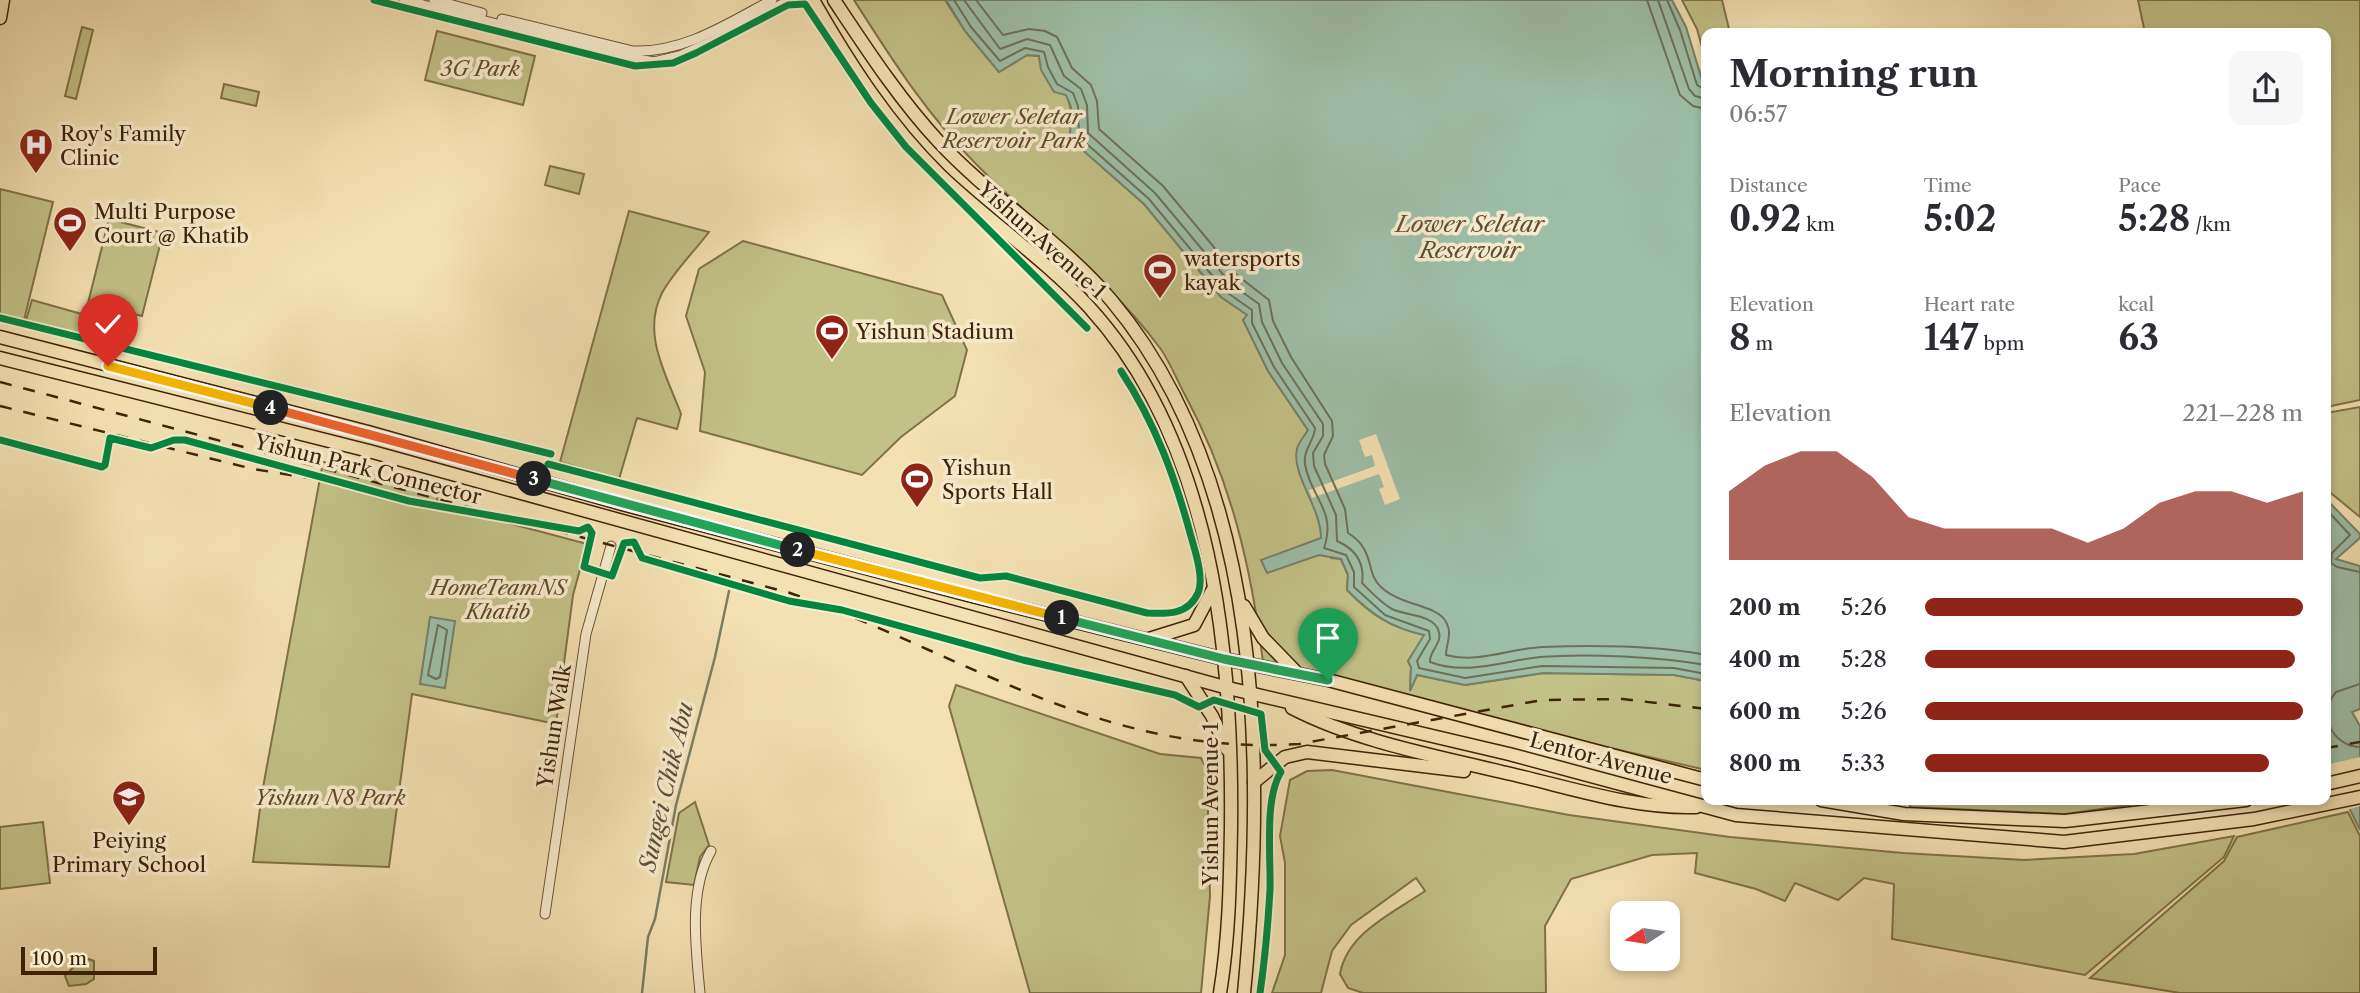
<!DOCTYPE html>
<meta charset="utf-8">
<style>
:root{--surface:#fff;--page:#f7f7f7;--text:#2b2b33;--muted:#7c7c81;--accent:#8f2418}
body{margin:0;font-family:"Libre Caslon Text",serif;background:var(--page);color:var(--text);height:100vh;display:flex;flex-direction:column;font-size:26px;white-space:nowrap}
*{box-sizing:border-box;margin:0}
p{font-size:23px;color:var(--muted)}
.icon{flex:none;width:38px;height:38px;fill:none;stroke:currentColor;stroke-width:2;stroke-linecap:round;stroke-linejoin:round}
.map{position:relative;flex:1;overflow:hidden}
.side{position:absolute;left:1701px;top:28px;width:630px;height:777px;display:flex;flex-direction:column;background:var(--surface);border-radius:14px;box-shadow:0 4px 10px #0003}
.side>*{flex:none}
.needle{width:46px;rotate:258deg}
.controls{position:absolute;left:1610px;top:901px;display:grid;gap:14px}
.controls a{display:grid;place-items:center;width:70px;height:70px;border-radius:14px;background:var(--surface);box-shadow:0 4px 10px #0003;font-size:35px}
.scale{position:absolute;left:21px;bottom:18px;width:136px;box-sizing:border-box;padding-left:7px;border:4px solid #3f2207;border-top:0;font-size:19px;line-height:24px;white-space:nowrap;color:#3f2207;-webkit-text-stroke:5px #f8ecce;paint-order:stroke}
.pin{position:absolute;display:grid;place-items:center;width:60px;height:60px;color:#fff;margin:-72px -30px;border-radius:50% 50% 50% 0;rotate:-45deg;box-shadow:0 0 7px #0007}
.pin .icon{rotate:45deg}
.km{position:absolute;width:35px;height:35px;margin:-18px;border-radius:50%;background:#222;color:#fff;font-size:19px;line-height:35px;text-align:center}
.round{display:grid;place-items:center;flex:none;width:74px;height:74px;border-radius:14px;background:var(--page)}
.overview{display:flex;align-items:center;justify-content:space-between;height:119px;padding:0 28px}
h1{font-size:38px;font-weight:700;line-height:52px}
.figures{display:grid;grid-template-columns:repeat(3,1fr);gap:10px;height:119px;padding:7px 28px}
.figures div{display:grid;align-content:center}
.figures b{font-size:35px;font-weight:700}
.figures small{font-size:19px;font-weight:400}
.figures p{font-size:19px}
.chart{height:196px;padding:14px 28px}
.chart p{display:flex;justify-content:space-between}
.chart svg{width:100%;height:126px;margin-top:7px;fill:var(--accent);opacity:.7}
ul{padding:0 28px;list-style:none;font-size:23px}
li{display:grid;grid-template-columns:112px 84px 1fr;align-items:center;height:52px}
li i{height:18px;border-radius:9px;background:var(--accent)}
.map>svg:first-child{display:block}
</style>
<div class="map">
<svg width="2360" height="993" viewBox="0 0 2360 993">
<rect width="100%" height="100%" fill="#f4e1b3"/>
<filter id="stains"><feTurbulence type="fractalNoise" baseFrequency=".00286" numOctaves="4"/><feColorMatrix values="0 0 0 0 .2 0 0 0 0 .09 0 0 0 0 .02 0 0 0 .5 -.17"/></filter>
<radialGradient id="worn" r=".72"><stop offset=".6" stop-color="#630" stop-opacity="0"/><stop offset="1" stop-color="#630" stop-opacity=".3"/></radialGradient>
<g fill="#c2c188" stroke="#807248" stroke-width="2">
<path d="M854 0H945L965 31 999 72 1027 55 1039 56C1041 76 1050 86 1067 95 1072 108 1072 125 1071 139L1144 204 1221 297 1248 315 1243 320 1268 371 1308 430 1297 449 1299 469 1321 519 1322 538 1331 558 1341 559 1348 575 1347 590C1371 615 1391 628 1425 635L1408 661 1411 667 1410 690 1417 675 1465 685 1543 673 1674 675 1706 681V770L1411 702 1263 662C1251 566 1231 480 1185 395 1177 380 1170 362 1160 348 1109 279 1037 226 977 165 927 115 891 58 854 0Z"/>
<polygon points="1682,0 1722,0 1730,33 1706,33 1706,61 1697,29"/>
<polygon points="2138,0 2360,0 2360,400 2326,407 2326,33 2145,33"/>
<polygon points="82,27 93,30 76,99 65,96"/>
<polygon points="437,31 535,56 523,105 425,80"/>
<polygon points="224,84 259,92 256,106 221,98"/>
<polygon points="550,166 584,174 579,194 545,185"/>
<polygon points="0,189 53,202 24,320 0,314"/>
<path d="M629 211 709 232C694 252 674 271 662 293 641 334 667 376 681 414L677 429 637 418 619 479 560 462Z"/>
<polygon points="109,219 163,233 142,316 88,303"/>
<polygon points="743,241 942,295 967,350 955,396 901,437 862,475 700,431 705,372 686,316 699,269"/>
<polygon points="32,300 110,322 105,342 26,320"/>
<polygon points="2360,407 2360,517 2326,489 2326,413"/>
<polygon points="323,462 438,492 437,501 459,510 587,544 573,595 556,724 412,694 389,867 253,862 262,793"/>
<polygon points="956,685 1160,754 1201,758 1207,770 1210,896 1201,993 1030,993 949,706"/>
<path d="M1332 770 1569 815 1730 837 1903 853 2024 860 2134 854 2234 836 2224 857 2085 975 1892 939 1894 884 1864 878 1838 900 1795 883 1785 901 1756 889 1695 873 1697 853 1652 855 1571 879 1545 926 1546 993H1363L1348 988 1340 974C1347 933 1393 913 1425 891L1416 878 1351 925 1332 951 1321 993H1272L1285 955V863L1280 836 1290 780 1307 771Z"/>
<polygon points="1911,800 2164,800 2065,814 1910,807"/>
<polygon points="695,802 709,845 700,857 694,885 666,882 679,813"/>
<polygon points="2348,812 2360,836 2360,993 2180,993 2090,978 2224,861 2237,837"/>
<polygon points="43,822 50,883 0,889 0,827"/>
<polygon points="83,957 94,961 94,979 86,984 69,986 65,976"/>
</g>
<g fill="#9dbea7" stroke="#778067" stroke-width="2">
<path d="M946 0H1672L1686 27 1706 93V681L1674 675 1543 673 1465 685 1417 675 1410 691 1411 667 1408 661 1424 635C1391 628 1371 614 1347 590L1348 575 1341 559 1319 555 1267 573 1261 560 1321 538C1321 507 1291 475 1297 449 1298 443 1305 435 1308 430L1268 371 1243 320 1247 315 1221 297 1144 204 1070 139 1071 107 1066 95 1054 92 1041 70 1039 56 1027 55 999 72 965 31Z"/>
<polygon points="2326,499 2360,534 2360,538 2336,559 2360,566 2360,709 2352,712 2360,726 2360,830 2337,783 2326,770"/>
<polygon points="430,617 455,621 445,688 420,684"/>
</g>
<g fill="#f4e1b3">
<polygon points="1376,434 1400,499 1385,505 1379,489 1384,487 1379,474 1312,498 1309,490 1375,466 1372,455 1365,457 1359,440"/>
<polygon points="2360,757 2360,806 2347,810 2326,776 2326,765"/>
</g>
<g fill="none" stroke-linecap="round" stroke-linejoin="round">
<g stroke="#6e7057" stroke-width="2">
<path d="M954 0 971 27 1000 61 1025 48 1044 52 1048 67 1057 84 1073 93 1078 106 1079 137 1149 199 1225 291 1252 310V323L1274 367 1315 428C1314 442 1303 449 1305 464 1310 497 1337 510 1324 548L1346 555 1354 572V587L1385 615 1429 631 1430 639 1417 661 1419 668 1465 678 1542 666 1674 668 1706 674"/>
<path d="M964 0 1000 49 1027 39 1050 45 1064 76 1081 89 1087 105 1088 133 1155 193 1231 284 1259 304 1262 322 1282 363 1323 424V436L1313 453 1314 466 1336 515 1337 541C1355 549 1365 563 1362 583 1371 592 1381 603 1392 609 1405 616 1435 614 1439 632 1442 644 1429 651 1430 662 1467 676 1503 661 1540 657 1587 653 1660 657 1706 665"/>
<path d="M976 0 1003 35 1029 29 1045 31 1057 37 1072 68 1091 85 1097 101 1099 129 1163 186 1238 276 1269 300 1273 321 1291 357 1332 421 1333 436 1324 455 1325 464 1345 509 1348 533C1376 550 1365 573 1381 587 1400 605 1434 605 1444 619 1454 632 1446 643 1446 655 1478 664 1511 648 1543 647 1596 645 1654 645 1706 655"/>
<polyline points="1647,0 1680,95 1693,106 1706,109"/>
<polyline points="1658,0 1689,89 1695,96 1706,99"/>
<polyline points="1667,0 1680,30 1697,85 1706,90"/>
<polyline points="2326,509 2350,535 2332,553 2331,563 2337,567 2360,572"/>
<polygon points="438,625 447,630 440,677 436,679 428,675"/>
<path d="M2360 684 2336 692C2317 714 2332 746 2360 747"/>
</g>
<g stroke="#778067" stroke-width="2.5">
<polyline points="0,320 544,456"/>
<polyline points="642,993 648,937 655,919 676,805 715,657 729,591"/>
</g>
<g stroke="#6c5232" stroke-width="11">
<g id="minor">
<polyline points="404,0 616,55 654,62 679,56 713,41 790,0"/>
<polyline points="434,0 482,13"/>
<path d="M502 19 633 51C684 53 729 23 772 0"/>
<polyline points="545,914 586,634 611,546"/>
<path d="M700 993C696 949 688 891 711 851"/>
</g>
</g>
<g stroke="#3f2207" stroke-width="15">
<g id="major">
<path d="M813 0C849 63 888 124 940 175 988 221 1044 258 1089 307 1213 443 1233 652 1231 828 1230 884 1229 938 1220 993"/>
<path d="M834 0C866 48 899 99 939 142 992 199 1060 240 1111 300 1265 483 1266 767 1244 993"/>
<polyline points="0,18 3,0"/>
<polyline points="0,337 368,432 622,504 972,596 1224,659 1328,680 1706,780"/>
<polyline points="0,358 369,451 1228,688 1509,754 1736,815 2064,842 2254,819 2360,797"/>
<polyline points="1244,606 1263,638 1295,671"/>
<polyline points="1149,639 1194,625 1212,591"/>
<polyline points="1186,676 1212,716 1227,749"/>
<path d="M1292 708C1356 741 1432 755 1502 772 1566 786 1630 809 1696 807"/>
<polyline points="1254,782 1285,757 1307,752 1464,771"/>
<polyline points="2326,784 2360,776"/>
<polyline points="1821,800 1904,814 2065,821 2246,800"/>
</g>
</g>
<use href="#minor" stroke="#f8ecce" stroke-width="9"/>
<use href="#major" stroke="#f4e1b3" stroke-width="12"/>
<g stroke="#3f2207" stroke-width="2.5" stroke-dasharray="12 12" stroke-linecap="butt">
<path d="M0 382 790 593C967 655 1103 757 1299 744L1542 700 1623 699 1706 709"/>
<polyline points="0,406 253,469 373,488"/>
<polyline points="2326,748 2360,742"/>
</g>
<g stroke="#f8ecce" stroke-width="11">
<g id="cycleway">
<polyline points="374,0 635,66 673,63 696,53 788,5 805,4 871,103 906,147 1087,328"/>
<polyline points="0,318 551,454"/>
<path d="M0 440 102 467 105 465 110 438 151 448 174 440H185L409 501 579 531 588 527 592 533 584 567 612 576 624 543 634 542 642 558 789 601 842 610 1023 660 1175 695 1199 707 1214 700 1261 714 1265 750 1281 772C1264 799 1271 857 1270 890 1268 924 1265 959 1260 993"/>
<path d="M548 464 980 578 1006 576 1147 613C1168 614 1188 615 1198 593 1204 579 1196 554 1192 540 1176 480 1156 424 1121 371"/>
</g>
</g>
<use href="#cycleway" stroke="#00873e" stroke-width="7"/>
</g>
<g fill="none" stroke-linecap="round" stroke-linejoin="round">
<g stroke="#fff" stroke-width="14">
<polyline id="split-1" points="1062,618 1224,659 1328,680"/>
</g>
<g stroke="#fff" stroke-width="14">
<polyline id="split-2" points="798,550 1062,618"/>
</g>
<g stroke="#fff" stroke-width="14">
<polyline id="split-3" points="534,479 798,550"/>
</g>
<g stroke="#fff" stroke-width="14">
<polyline id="split-4" points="271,408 534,479"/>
</g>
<g stroke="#fff" stroke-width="14">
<polyline id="split-5" points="108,366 271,408"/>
</g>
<use href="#split-1" stroke="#22a559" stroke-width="9"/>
<use href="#split-2" stroke="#f5b400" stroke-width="9"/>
<use href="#split-3" stroke="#22a559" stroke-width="9"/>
<use href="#split-4" stroke="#f0652b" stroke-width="9"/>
<use href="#split-5" stroke="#f5b400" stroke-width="9"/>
</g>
<defs>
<g id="hospital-pin" transform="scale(1.75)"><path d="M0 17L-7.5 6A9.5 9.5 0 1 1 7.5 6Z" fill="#8f2418" stroke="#f8ecce"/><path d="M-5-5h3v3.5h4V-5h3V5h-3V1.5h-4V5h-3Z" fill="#fff"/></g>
<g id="stadium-pin" transform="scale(1.75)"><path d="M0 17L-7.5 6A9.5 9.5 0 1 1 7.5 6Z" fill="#8f2418" stroke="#f8ecce"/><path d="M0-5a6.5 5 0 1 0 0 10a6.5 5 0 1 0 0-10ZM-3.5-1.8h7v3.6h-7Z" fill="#fff"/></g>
<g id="school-pin" transform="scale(1.75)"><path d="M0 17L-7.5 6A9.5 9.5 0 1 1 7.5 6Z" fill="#8f2418" stroke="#f8ecce"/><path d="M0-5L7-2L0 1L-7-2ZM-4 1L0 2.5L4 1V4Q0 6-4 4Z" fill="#fff"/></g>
</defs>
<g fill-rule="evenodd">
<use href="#hospital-pin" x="36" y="145"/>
<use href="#stadium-pin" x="70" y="223"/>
<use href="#stadium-pin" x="1160" y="270"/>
<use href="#stadium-pin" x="832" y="331"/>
<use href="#stadium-pin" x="917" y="479"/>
<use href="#school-pin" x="129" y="797"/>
</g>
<g text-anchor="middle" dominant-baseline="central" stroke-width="7" stroke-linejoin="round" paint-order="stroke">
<g font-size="21" font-style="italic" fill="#604a27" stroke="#f8ecce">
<text x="480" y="68">3G Park</text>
<text x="1014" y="116">Lower Seletar<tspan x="1014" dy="24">Reservoir Park</tspan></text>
<text x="498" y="587">HomeTeamNS<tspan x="498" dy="24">Khatib</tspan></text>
<text x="330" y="797">Yishun N8 Park</text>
</g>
<g font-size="21" fill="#3f2207" stroke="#f8ecce" text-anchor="start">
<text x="60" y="133">Roy's Family<tspan x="60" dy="24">Clinic</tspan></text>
<text x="94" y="211">Multi Purpose<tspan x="94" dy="24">Court @ Khatib</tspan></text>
<text x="1184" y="258">watersports<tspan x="1184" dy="24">kayak</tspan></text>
<text x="856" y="331">Yishun Stadium</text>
<text x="942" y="467">Yishun<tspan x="942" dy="24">Sports Hall</tspan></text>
<text x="129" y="840" text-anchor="middle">Peiying<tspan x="129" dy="24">Primary School</tspan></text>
</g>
<g font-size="21" fill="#3f2207" stroke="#f8ecce">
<text transform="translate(1042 240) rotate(42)">Yishun Avenue 1</text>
<text transform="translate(368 469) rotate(14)">Yishun Park Connector</text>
<text transform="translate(554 726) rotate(-81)">Yishun Walk</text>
<text transform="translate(1601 758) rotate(15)">Lentor Avenue</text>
<text transform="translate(1210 804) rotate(-90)">Yishun Avenue 1</text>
</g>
<g font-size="23" font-style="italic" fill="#5b5137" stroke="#f8ecce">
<text x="1470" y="224">Lower Seletar<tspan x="1470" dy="26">Reservoir</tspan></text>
<text transform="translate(666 787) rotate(-77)">Sungei Chik Abu</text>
</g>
</g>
<rect width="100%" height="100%" filter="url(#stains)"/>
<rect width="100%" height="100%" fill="url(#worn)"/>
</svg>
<div class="controls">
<a><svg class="needle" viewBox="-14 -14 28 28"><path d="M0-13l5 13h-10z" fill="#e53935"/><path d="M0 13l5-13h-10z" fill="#7c7c81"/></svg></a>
</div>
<div class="scale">100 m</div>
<div class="pin" style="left:1328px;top:680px;background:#1e9e55"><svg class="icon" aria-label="arrive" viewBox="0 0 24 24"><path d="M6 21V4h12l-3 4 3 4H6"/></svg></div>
<div class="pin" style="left:108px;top:366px;background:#d93025"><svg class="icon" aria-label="check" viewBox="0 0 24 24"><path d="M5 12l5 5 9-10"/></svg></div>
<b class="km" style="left:1062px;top:618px">1</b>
<b class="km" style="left:798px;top:550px">2</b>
<b class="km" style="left:534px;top:479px">3</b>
<b class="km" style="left:271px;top:408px">4</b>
<section class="side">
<div class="overview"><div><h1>Morning run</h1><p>06:57</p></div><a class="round"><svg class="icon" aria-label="share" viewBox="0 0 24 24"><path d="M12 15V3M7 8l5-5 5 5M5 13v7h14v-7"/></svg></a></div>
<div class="figures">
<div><p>Distance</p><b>0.92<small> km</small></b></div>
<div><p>Time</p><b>5:02</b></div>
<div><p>Pace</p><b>5:28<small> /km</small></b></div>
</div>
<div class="figures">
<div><p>Elevation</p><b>8<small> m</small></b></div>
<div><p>Heart rate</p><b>147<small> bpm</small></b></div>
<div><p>kcal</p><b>63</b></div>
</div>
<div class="chart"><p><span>Elevation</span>221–228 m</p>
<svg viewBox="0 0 160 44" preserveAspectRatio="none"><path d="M0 44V20L10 11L20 6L30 6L40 15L50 29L60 33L70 33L80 33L90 33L100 38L110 33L120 24L130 20L140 20L150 24L160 20V44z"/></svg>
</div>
<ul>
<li><b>200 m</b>5:26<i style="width:100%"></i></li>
<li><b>400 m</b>5:28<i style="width:98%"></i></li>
<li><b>600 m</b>5:26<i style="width:100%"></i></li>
<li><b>800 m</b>5:33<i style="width:91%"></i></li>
</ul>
</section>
</div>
